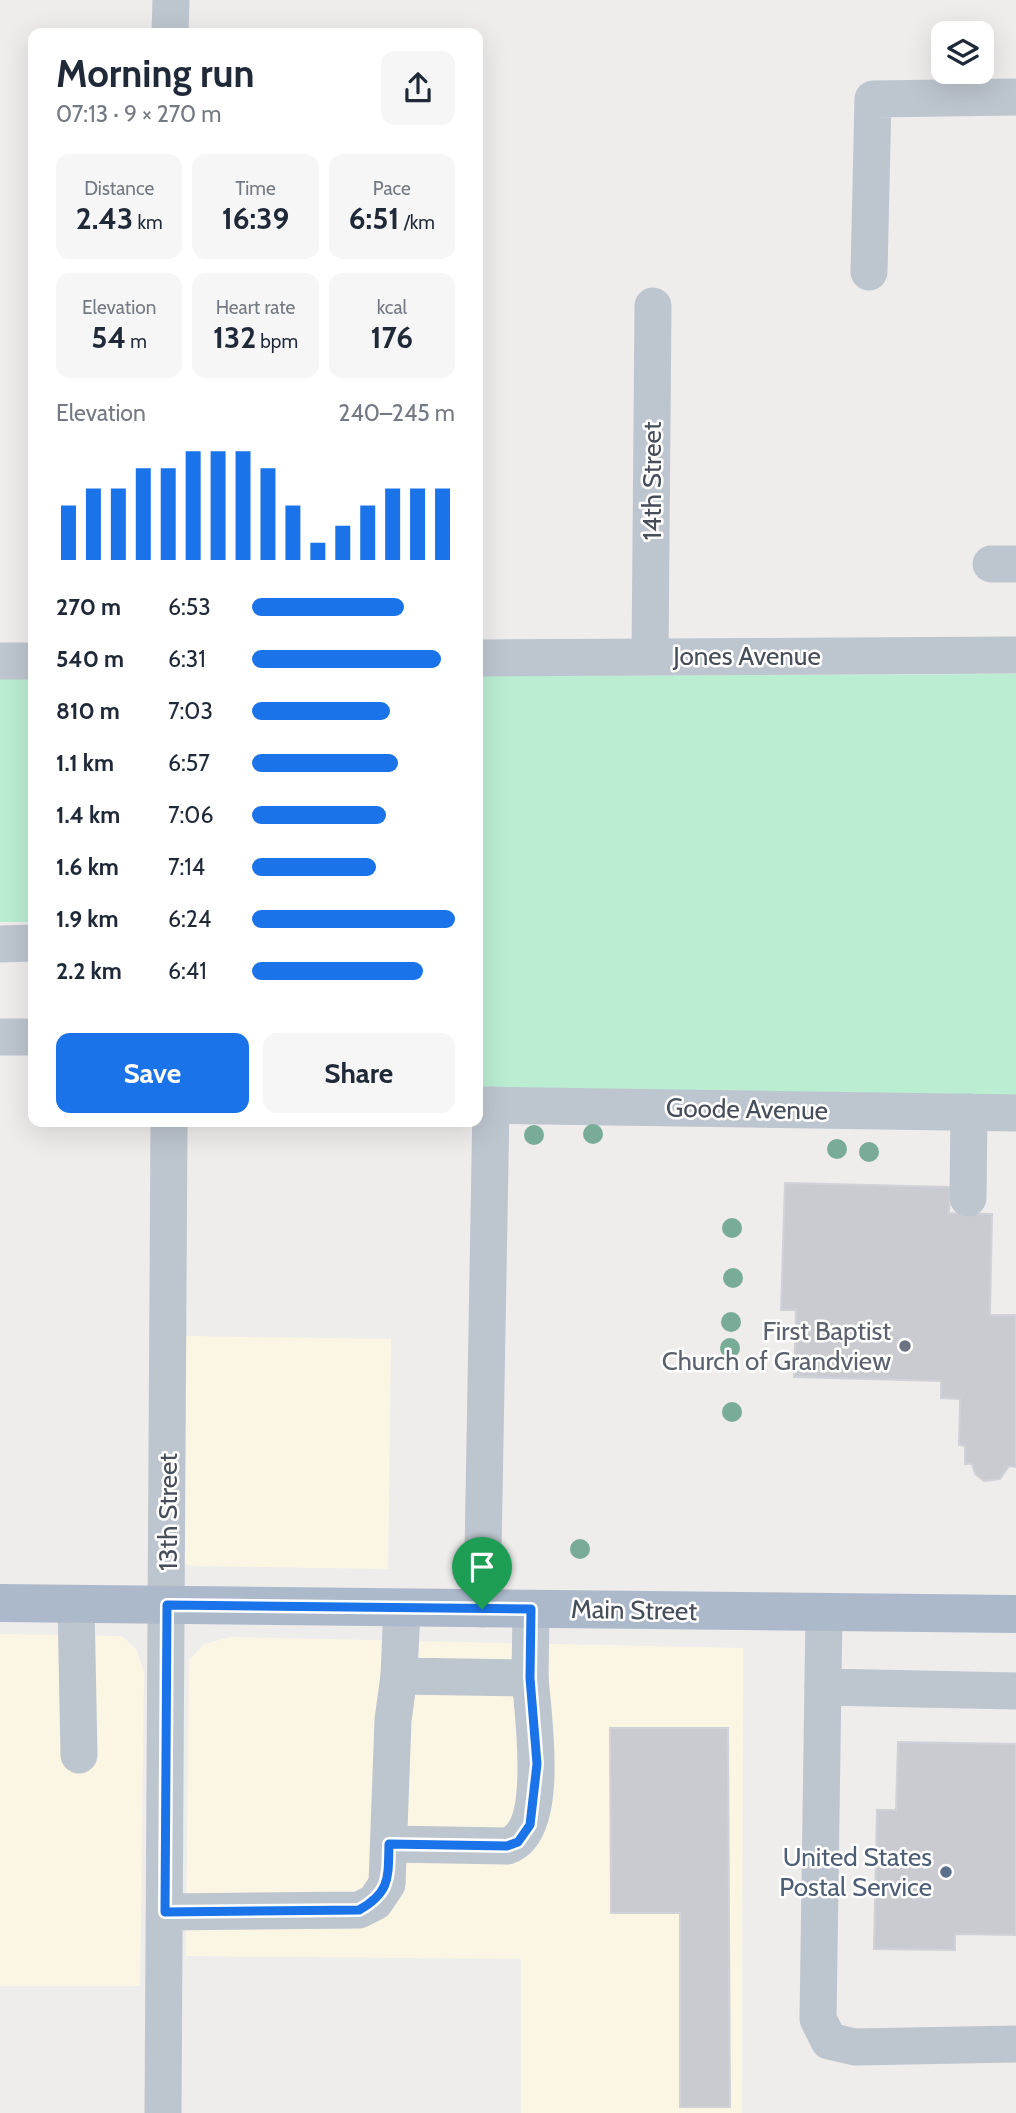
<!DOCTYPE html>
<meta charset="utf-8">
<style>
:root{--surface:#fff;--page:#f6f6f7;--text:#1f2937;--muted:#747a83;--accent:#1a73e8}
body{margin:0;font-family:Cabin,sans-serif;background:var(--page);color:var(--text);height:100vh;display:flex;flex-direction:column;font-size:26px;white-space:nowrap}
*{box-sizing:border-box;margin:0}
p{font-size:23px;color:var(--muted)}
.icon{flex:none;width:38px;height:38px;fill:none;stroke:currentColor;stroke-width:2;stroke-linecap:round;stroke-linejoin:round}
.map{position:relative;flex:1;overflow:hidden}
.side{position:absolute;left:28px;top:28px;width:455px;height:1099px;display:flex;flex-direction:column;background:var(--surface);border-radius:14px;box-shadow:0 7px 28px #0002}
.side>*{flex:none}
.controls{position:absolute;left:931px;top:21px;display:grid;gap:14px}
.controls a{display:grid;place-items:center;width:63px;height:63px;border-radius:14px;background:var(--surface);box-shadow:0 7px 28px #0002;font-size:35px}
.pin{position:absolute;display:grid;place-items:center;width:60px;height:60px;color:#fff;margin:-72px -30px;border-radius:50% 50% 50% 0;rotate:-45deg;box-shadow:0 0 7px #0007}
.pin .icon{rotate:45deg}
.round{display:grid;place-items:center;flex:none;width:74px;height:74px;border-radius:14px;background:var(--page)}
.summary{display:flex;align-items:center;justify-content:space-between;height:119px;padding:0 28px}
h1{font-size:38px;font-weight:700;line-height:52px}
.figures{display:grid;grid-template-columns:repeat(3,1fr);gap:10px;height:119px;padding:7px 28px}
.figures div{display:grid;align-content:center;border-radius:14px;background:var(--page);text-align:center}
.figures b{font-size:30px;font-weight:700}
.figures small{font-size:19px;font-weight:400}
.figures p{font-size:19px}
.chart{height:196px;padding:14px 28px}
.chart p{display:flex;justify-content:space-between}
.chart svg{width:100%;height:126px;margin-top:7px;stroke:var(--accent);stroke-width:6}
.primary-button{display:flex;gap:14px;margin-top:auto;padding:14px 28px}
.primary-button a{flex:1;height:80px;border-radius:14px;background:var(--accent);color:#fff;font-size:28px;font-weight:700;line-height:80px;text-align:center}
.primary-button a+a{background:var(--page);color:var(--text)}
ul{padding:0 28px;list-style:none;font-size:23px}
li{display:grid;grid-template-columns:112px 84px 1fr;align-items:center;height:52px}
li i{height:18px;border-radius:9px;background:var(--accent)}
.map>svg:first-child{display:block}
</style>
<div class="map">
<svg width="1016" height="2113" viewBox="0 0 1016 2113">
<rect width="100%" height="100%" fill="#efecec"/>
<g fill="#fbf6e4">
<polygon points="178,1336 391,1339 388,1569 192,1566 183,1563"/>
<polygon points="0,1634 122,1636 137,1650 144,1672 140,1986 0,1986"/>
<polygon points="231,1637 743,1648 742,2113 521,2113 521,1959 186,1956 189,1660 204,1644"/>
</g>
<g fill="#baedd2">
<polygon points="1016,674 1016,1098 478,1090 478,676"/>
<polygon points="0,676 33,677 33,922 0,922"/>
</g>
<g fill="#c9cbd1" stroke="#d0d2d8" stroke-width="2">
<polygon points="785,1183 950,1187 949,1213 992,1214 990,1315 1016,1315 1016,1467 1009,1466 1000,1479 984,1481 975,1474 972,1464 965,1464 965,1446 959,1445 960,1399 941,1398 941,1381 794,1377 796,1310 781,1310"/>
<polygon points="610,1728 728,1728 730,2107 680,2107 680,1913 611,1913"/>
<polygon points="898,1742 1016,1744 1016,1935 955,1934 955,1950 874,1949 877,1810 896,1810"/>
</g>
<g fill="none" stroke-linecap="round" stroke-linejoin="round">
<g stroke="#bdc5ce" stroke-width="37">
<polyline points="170,33 171,0"/>
<polyline points="869,272 873,99 1016,97"/>
<polyline points="991,564 1016,564"/>
<polyline points="650,656 653,306"/>
<polyline points="478,658 1016,655"/>
<polyline points="0,661 33,661"/>
<polyline points="0,944 33,943"/>
<polyline points="0,1037 33,1037"/>
<polyline points="478,1105 1016,1113"/>
<polyline points="968,1198 969,1112"/>
<polyline points="76,1604 79,1755"/>
<polyline points="402,1608 399,1676 530,1678 531,1609"/>
<polyline points="482,1609 491,1105"/>
<polyline points="824,1613 818,2019 829,2041 855,2047 1016,2044"/>
<polyline points="823,1687 1016,1691"/>
<path d="M389 1844 507 1846C551 1832 533 1716 530 1678"/>
<polyline points="165,1912 359,1910 375,1902 387,1884 393,1720 399,1676"/>
<polyline points="163,2113 169,1122"/>
</g>
<polyline stroke="#acb9cb" stroke-width="38" points="0,1603 1016,1614"/>
</g>
<g fill="#79ac96">
<circle cx="593" cy="1134" r="10"/>
<circle cx="534" cy="1135" r="10"/>
<circle cx="837" cy="1149" r="10"/>
<circle cx="869" cy="1152" r="10"/>
<circle cx="732" cy="1228" r="10"/>
<circle cx="733" cy="1278" r="10"/>
<circle cx="731" cy="1322" r="10"/>
<circle cx="730" cy="1348" r="10"/>
<circle cx="732" cy="1412" r="10"/>
<circle cx="580" cy="1549" r="10"/>
</g>
<g fill="none" stroke-linecap="round" stroke-linejoin="round">
<g stroke="#fff" stroke-width="14">
<path id="route" d="M167 1605 531 1609 530 1678 537 1764 530 1825 518 1842 507 1846 389 1844C388 1877 391 1892 359 1910L165 1912Z"/>
</g>
<use href="#route" stroke="#1a73e8" stroke-width="9"/>
</g>
<circle fill="#6b7280" stroke="#fff" stroke-width="2.5" cx="905" cy="1346" r="7"/>
<circle fill="#5c6f8a" stroke="#fff" stroke-width="2.5" cx="946" cy="1872" r="7"/>
<g text-anchor="middle" dominant-baseline="central" stroke-width="5" stroke-linejoin="round" paint-order="stroke">
<g font-size="26" fill="#454e59" stroke="#fff">
<text transform="translate(652 481) rotate(-90)">14th Street</text>
<text x="747" y="656">Jones Avenue</text>
<text transform="translate(747 1109) rotate(1)">Goode Avenue</text>
<text transform="translate(168 1512) rotate(-90)">13th Street</text>
<text transform="translate(634 1610) rotate(1)">Main Street</text>
</g>
<g font-size="26" fill="#5b616d" stroke="#fff" text-anchor="end">
<text x="891" y="1331">First Baptist<tspan x="891" dy="30">Church of Grandview</tspan></text>
</g>
<g font-size="26" fill="#4e5e75" stroke="#fff" text-anchor="end">
<text x="932" y="1857">United States<tspan x="932" dy="30">Postal Service</tspan></text>
</g>
</g>
</svg>
<div class="controls">
<a><svg class="icon" aria-label="layers" viewBox="0 0 24 24"><path d="M12 4l9 5-9 5-9-5zM3 14l9 5 9-5"/></svg></a>
</div>
<div class="pin" style="left:482px;top:1609px;background:#1e9e55"><svg class="icon" aria-label="arrive" viewBox="0 0 24 24"><path d="M6 21V4h12l-3 4 3 4H6"/></svg></div>
<section class="side">
<div class="summary"><div><h1>Morning run</h1><p>07:13 · 9 × 270 m</p></div><a class="round"><svg class="icon" aria-label="share" viewBox="0 0 24 24"><path d="M12 15V3M7 8l5-5 5 5M5 13v7h14v-7"/></svg></a></div>
<div class="figures">
<div><p>Distance</p><b>2.43<small> km</small></b></div>
<div><p>Time</p><b>16:39</b></div>
<div><p>Pace</p><b>6:51<small> /km</small></b></div>
</div>
<div class="figures">
<div><p>Elevation</p><b>54<small> m</small></b></div>
<div><p>Heart rate</p><b>132<small> bpm</small></b></div>
<div><p>kcal</p><b>176</b></div>
</div>
<div class="chart"><p><span>Elevation</span>240–245 m</p>
<svg viewBox="0 0 160 44" preserveAspectRatio="none"><path d="M5 44V25M15 44V19M25 44V19M35 44V12M45 44V12M55 44V6M65 44V6M75 44V6M85 44V12M95 44V25M105 44V38M115 44V32M125 44V25M135 44V19M145 44V19M155 44V19"/></svg>
</div>
<ul>
<li><b>270 m</b>6:53<i style="width:75%"></i></li>
<li><b>540 m</b>6:31<i style="width:93%"></i></li>
<li><b>810 m</b>7:03<i style="width:68%"></i></li>
<li><b>1.1 km</b>6:57<i style="width:72%"></i></li>
<li><b>1.4 km</b>7:06<i style="width:66%"></i></li>
<li><b>1.6 km</b>7:14<i style="width:61%"></i></li>
<li><b>1.9 km</b>6:24<i style="width:100%"></i></li>
<li><b>2.2 km</b>6:41<i style="width:84%"></i></li>
</ul>
<div class="primary-button"><a>Save</a><a>Share</a></div>
</section>
</div>
